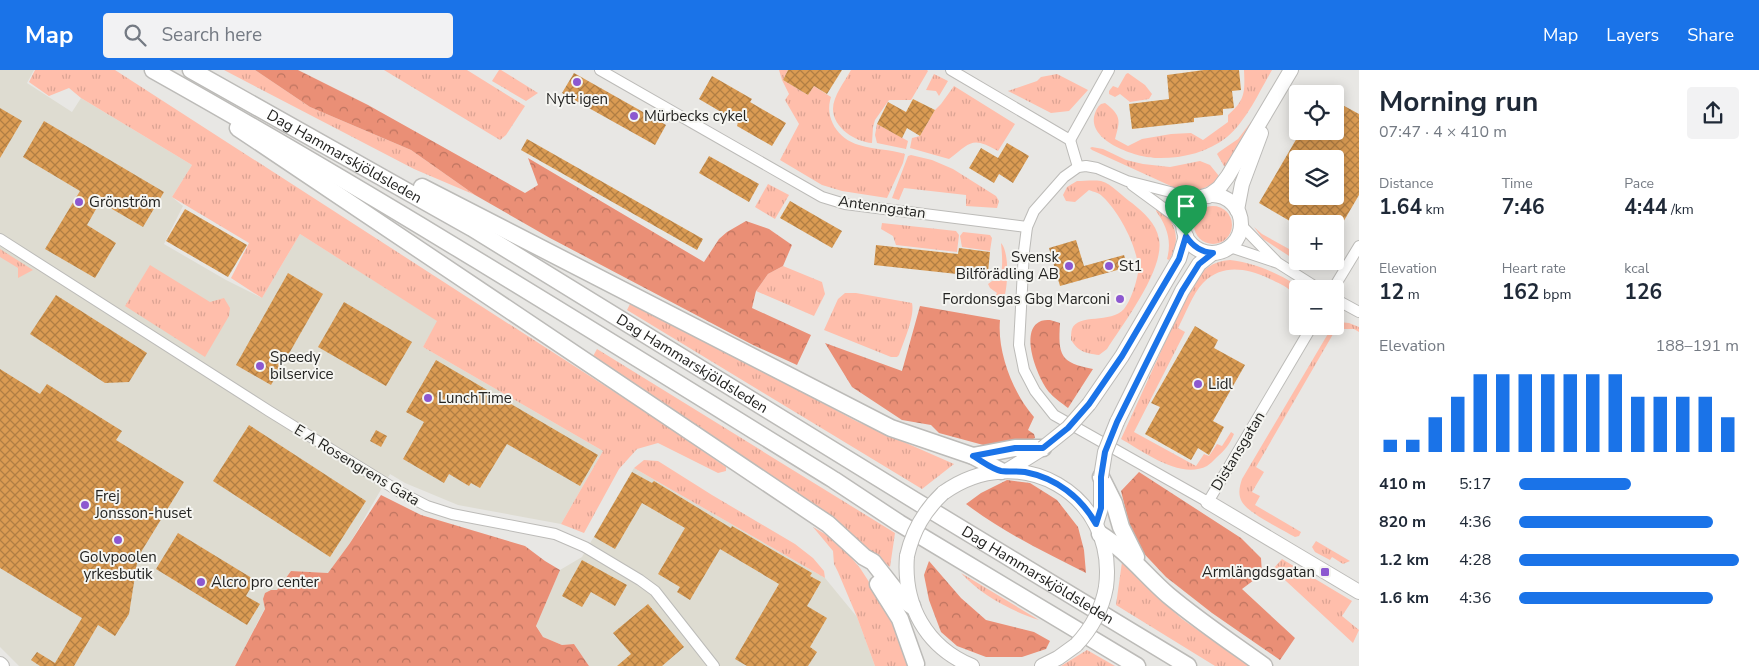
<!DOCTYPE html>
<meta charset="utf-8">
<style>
:root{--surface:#fff;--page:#f2f2f3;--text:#1f2937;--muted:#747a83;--accent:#1a73e8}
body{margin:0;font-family:"Nunito Sans",sans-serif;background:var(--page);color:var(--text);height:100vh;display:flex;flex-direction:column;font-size:19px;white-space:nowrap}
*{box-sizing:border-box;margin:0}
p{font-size:16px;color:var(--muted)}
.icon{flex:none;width:28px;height:28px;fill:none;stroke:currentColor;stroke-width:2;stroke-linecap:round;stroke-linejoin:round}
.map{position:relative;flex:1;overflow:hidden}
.side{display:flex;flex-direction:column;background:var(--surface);width:400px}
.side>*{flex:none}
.fabs{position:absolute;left:1289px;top:15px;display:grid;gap:10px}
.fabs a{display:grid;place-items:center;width:55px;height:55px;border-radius:5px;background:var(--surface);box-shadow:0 2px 12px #0003;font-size:25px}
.pin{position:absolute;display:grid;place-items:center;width:42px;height:42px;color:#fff;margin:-51px -21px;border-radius:50% 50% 50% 0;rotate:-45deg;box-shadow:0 0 5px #0007}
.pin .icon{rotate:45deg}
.round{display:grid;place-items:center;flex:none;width:52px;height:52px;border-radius:5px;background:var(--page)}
.headline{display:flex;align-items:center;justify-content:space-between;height:85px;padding:0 20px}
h1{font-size:28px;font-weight:700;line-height:38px}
.figures{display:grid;grid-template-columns:repeat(3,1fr);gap:8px;height:85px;padding:5px 20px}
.figures div{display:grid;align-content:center}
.figures b{font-size:21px;font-weight:700}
.figures small{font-size:14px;font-weight:400}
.figures p{font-size:14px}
.chart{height:140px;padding:10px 20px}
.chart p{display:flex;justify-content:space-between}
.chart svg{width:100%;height:90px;margin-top:5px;stroke:var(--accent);stroke-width:6}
ul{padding:0 20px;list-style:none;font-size:16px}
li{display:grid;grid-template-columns:80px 60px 1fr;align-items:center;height:38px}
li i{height:12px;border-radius:6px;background:var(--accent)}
header{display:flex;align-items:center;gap:30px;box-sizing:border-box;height:70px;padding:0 25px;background:var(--accent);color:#fff}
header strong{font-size:24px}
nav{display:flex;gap:28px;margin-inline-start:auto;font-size:18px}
.search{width:350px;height:45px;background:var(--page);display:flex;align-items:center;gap:12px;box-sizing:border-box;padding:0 18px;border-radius:5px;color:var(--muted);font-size:19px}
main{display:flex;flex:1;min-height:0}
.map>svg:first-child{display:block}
</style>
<header>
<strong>Map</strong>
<div class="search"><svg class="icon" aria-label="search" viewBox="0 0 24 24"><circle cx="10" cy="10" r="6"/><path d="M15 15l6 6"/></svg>Search here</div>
<nav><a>Map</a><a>Layers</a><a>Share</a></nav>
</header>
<main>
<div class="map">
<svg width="1359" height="596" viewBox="0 0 1359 596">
<defs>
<pattern id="grass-tufts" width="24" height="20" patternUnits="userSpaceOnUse" patternTransform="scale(1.25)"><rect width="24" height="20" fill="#ffbeab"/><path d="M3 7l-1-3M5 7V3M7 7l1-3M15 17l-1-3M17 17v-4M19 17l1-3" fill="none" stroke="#daa393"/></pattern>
<pattern id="forest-crowns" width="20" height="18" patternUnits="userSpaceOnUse" patternTransform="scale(1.25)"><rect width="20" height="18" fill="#ea8f76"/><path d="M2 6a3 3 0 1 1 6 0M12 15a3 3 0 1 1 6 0" fill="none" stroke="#bd7460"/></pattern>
<pattern id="building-cross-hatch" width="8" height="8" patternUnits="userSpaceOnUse" patternTransform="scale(1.25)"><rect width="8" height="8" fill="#da9b53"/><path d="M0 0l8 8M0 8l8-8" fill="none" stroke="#b07e44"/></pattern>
</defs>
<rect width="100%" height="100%" fill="#e8e7e4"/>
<g fill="#dedcd1">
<polygon points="0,0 34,0 27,13 72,42 81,28 192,95 172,127 183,136 164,174 226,210 262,228 300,164 438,251 423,277 603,381 561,454 458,435 405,413 390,404 350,473 328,503 291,501 277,520 263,529 265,538 235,596 19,596 0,577"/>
<polygon points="634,398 825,508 857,547 875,596 589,596 574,574 562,575 543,567 536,555 560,500 582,487"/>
</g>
<g fill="url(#grass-tufts)">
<polygon points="35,0 115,0 661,352 726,397 726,401 718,403 658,373 637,379 619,399 584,463 561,454 603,381 423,277 437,251 300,164 262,228 231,208 249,173 172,127 192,95 81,28 69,18 49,26 29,12"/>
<polygon points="224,0 255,0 310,37 411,80 475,125 414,99"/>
<polygon points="384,0 467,0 525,36 506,65 500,70"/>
<polygon points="499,0 501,0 538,23 526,31 492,11"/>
<path d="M779 0H788L783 10 808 25 814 16 831 27C824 48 838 69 859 75 874 80 890 79 905 84L903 93 887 128 842 121 822 115 780 90 799 54 785 30 789 24 782 10Z"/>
<path d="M851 0H927L928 1 911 30H889L875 50 873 57 872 73C856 72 833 58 833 39 833 26 845 11 851 0Z"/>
<path d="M1244 0H1272C1259 22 1247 50 1227 67 1207 83 1180 89 1155 88 1136 87 1090 72 1094 47 1095 42 1097 37 1101 34L1105 33C1122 46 1120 51 1115 69L1128 76 1142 69 1171 64 1191 63 1203 70 1228 52V45C1245 30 1245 23 1244 0Z"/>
<polygon points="1128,3 1145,15 1152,24 1149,29 1130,32 1120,24 1115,27 1109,24 1109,21 1113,16 1118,18 1126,4"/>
<polygon points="934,4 948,11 939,26 936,21 926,20"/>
<polygon points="1057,4 1088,20 1069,41 1051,43 1008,21 1037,11 1041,7"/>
<path d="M954 16 1015 54 998 81C972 66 971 72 949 89L910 78 912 68 920 66 935 40 941 34Z"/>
<polygon points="1251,52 1253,52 1228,97 1224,96 1217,84 1219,82 1238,69"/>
<polygon points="877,54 908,71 906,79 877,73 875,65"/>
<path d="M1092 77 1103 79 1126 90 1143 94 1170 97 1200 91 1210 95 1219 106V108C1205 122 1191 122 1173 117L1092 80 1090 78Z"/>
<polygon points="911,85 932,90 953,99 996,126 999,131 997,138 966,136 966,125 904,118 899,130 892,128 908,86"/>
<path d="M1077 111C1084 111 1094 110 1101 111 1112 114 1123 127 1132 133 1144 143 1156 153 1159 169 1165 199 1123 254 1107 279L1099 285C1085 283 1079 282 1071 270 1071 267 1071 262 1072 259 1078 243 1111 254 1124 239 1131 230 1136 214 1138 203 1140 180 1119 142 1103 127 1100 123 1094 122 1089 120L1075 132 1066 131 1063 125 1067 117Z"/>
<polygon points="768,114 789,125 775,149 755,137"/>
<circle cx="1213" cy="155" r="19"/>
<path d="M1157 138C1176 150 1182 170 1169 190L1167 189C1172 171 1167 156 1156 141Z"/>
<polygon points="882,153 956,161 959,165 957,182 896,175 893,166 881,159"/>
<polygon points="1254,157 1262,164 1289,179 1289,181 1297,182 1298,191 1308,191 1306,197 1263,169"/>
<polygon points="963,162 990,165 992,168 990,181 962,177 960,166"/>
<path d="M1001 173C1009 181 1008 212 1005 224 1005 228 1002 231 999 234L989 236 997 223 990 218 988 214 992 211H998C1004 202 1002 184 1001 173Z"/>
<polygon points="0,179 33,200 18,208 18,198 0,187"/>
<path d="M1230 190C1254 193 1275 202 1295 214L1292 222C1285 215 1276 212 1268 208 1245 198 1222 194 1203 213 1193 223 1185 245 1178 258L1185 262 1134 362 1196 396 1204 384 1209 386 1217 374 1222 376 1231 362 1234 364C1230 374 1224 381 1216 388 1213 391 1210 394 1207 396 1180 410 1143 381 1121 369L1192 213C1203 200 1212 191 1230 190Z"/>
<polygon points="150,195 210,232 224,228 230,238 229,246 205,287 125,236"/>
<polygon points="783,196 822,212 825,224 814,246 756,221 768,204"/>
<path d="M845 223H856L912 233C915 246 904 271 899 285L897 287H891L824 260 838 229Z"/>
<polygon points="632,230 856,351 954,394 922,419 627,240"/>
<path d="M1339 252 1349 253 1359 257V262L1354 259H1336L1256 397 1264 402 1252 422 1260 426 1255 435 1301 462 1299 466 1295 467C1283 460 1248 443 1242 432 1238 425 1239 418 1242 409L1329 262 1333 256Z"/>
<polygon points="597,279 895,463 890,497 830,447 722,373 592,288"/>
<polygon points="644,390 658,391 712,425 795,474 813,488 824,501 825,508 634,398"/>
<polygon points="813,457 837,471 860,498 882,532 904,580 908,596 875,596 857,547 838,502 834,494 833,481"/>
<polygon points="1316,471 1350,491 1343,494 1332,487 1330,490 1315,482 1312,477"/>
<polygon points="1282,489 1352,531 1342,546 1359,560 1353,573 1273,499"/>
<polygon points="1122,492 1124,492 1152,522 1182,549 1249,596 1215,596 1116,535"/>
<path d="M961 503 1039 550C1011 541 981 525 961 503Z"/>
<polygon points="1087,580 1115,596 1061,596"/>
</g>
<g fill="url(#forest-crowns)">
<polygon points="255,0 298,0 368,35 525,123 538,115 528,88 704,192 719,169 727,162 746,151 769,159 792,175 783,196 768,204 756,221 752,238 811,265 797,295 753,275 550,168 475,125 411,80 310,37"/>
<path d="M920 236 1000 250C997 282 1013 323 1034 347L1028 360 1034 364 1035 368 1023 374 987 376 939 363 931 355 902 350 852 317 825 273 902 301Z"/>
<path d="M1050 250 1060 253C1058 285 1060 293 1093 299L1068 338C1063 334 1055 329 1050 323 1039 311 1019 263 1039 252 1042 250 1047 250 1050 250Z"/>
<polygon points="1139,402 1241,468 1261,488 1262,504 1242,519 1295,568 1280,590 1212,543 1166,507 1134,473 1121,421"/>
<path d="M1007 410 1030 413 1057 430 1078 457 1084 480 1086 503C1044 482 1003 462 966 434L981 423Z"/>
<polygon points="381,425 421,445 525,476 545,491 560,500 536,556 543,567 562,575 574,574 589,596 235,596 265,539 263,529 265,523 271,520 277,520 291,501 328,503 350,473"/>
<polygon points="929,491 961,528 986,550 1034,562 1050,571 1046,579 1022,587 986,587 957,576 941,562 929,530 924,505"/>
</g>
<g fill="url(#building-cross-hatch)" fill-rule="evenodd">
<polygon points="788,0 842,0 827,24 814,16 808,25 783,10"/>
<polygon points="1204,0 1239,0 1241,20 1232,21 1234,38 1223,39 1223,45 1194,48 1194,52 1132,59 1129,34 1169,29 1167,5"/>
<polygon points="574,3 666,55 655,75 562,23"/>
<polygon points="712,6 752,29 750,32 786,53 772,76 737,56 738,52 699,29"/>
<polygon points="913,29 935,40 920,66 907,58 902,68 877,54 888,32 906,42"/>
<path d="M1335 31 1359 44V125L1342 154H1295L1259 133 1301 61H1335ZM1298 89H1335V126H1298Z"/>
<polygon points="0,38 22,51 0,88"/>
<polygon points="44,51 164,122 143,157 100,132 87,155 116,173 95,208 45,179 80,121 23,87"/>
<polygon points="527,69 703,169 697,180 521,80"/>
<polygon points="1007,73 1029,86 1013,113 999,104 994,113 969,98 981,78 998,88"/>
<polygon points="709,86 759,114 749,132 699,103"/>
<polygon points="790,131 842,161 832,178 780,148"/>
<polygon points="185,139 247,175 228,207 166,171"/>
<polygon points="1076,170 1084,196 1124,185 1128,197 1060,216 1049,178"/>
<polygon points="876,175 958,184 959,178 990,182 988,202 958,198 957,204 874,195"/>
<polygon points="288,203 323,224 271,315 236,295"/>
<polygon points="56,225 147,283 129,312 105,313 30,264"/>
<polygon points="344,232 412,272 386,316 318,277"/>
<polygon points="1195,256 1218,270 1214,278 1245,295 1213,351 1224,357 1209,385 1198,378 1191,390 1145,364 1160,337 1151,333"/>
<polygon points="436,290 598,385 580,416 507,374 480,418 471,413 469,416 449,404 444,413 403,389 424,352 406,342"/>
<polygon points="0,299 40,324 47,314 122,361 116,370 184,412 138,487 129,544 115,566 98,555 74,596 40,596 31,590 37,582 55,593 82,548 0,498"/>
<polygon points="249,355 366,431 330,487 213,411"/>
<polygon points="376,360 387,366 381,377 370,371"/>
<polygon points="632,402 652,413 654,411 731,458 732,456 812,503 810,506 821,512 807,536 827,548 810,577 817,582 808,596 747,596 735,589 779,514 720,479 690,530 677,522 680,517 658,504 685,458 642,433 615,479 594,467"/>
<polygon points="178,463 255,510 246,526 260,534 247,555 156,499"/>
<polygon points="582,490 627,515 615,536 591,522 582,537 562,526"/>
<polygon points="648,534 684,577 662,596 617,596 631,584 613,563"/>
</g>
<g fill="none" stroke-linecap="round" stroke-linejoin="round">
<g stroke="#bcbbb8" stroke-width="12">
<g id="minor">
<polyline points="600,0 822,127 845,134 1027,157"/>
<polyline points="951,0 1070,70 1078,97"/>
<polyline points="1070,70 1109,0"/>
<polyline points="1132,115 1173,145 1183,157"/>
<polyline points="1198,129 1127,111 1097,98 1086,96 1078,97 1064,107 1034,141 1027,157 1024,181 1019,275 1024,300 1035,321 1054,345 1208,432 1312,256"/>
<polyline points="1241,155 1276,191"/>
<polyline points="0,169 269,341 400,422 427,436 452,444 555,464 585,477 640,510 655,521 714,596"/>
<polyline points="1230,177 1278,193 1319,219"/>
<polyline points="1333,219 1359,176"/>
<polyline points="1335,229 1359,242"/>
</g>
</g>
<g stroke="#bcbbb8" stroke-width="16">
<g id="tertiary">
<circle cx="1212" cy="154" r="29"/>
<polyline points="1208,126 1219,118 1228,106 1291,0"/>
<polyline points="1237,140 1242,114 1261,63"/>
<polyline points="1089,334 1122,286 1179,189 1186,166"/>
<polyline points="1117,352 1182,221 1199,194 1213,183"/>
<polyline points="1008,400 1043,378"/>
<path d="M943 423C1019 368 1118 424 1106 517"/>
<polyline points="1208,432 1359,522"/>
<polyline points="1096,454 1101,438 1101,408"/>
<path d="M907 486C903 535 926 577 972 596"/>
<polyline points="0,594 2,596"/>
<polyline points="1042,596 1058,588 1076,575"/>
</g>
</g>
<g stroke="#bcbbb8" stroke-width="19">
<g id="primary">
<path d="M153 0C385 130 609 271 834 410L899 453 1137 596"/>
<path id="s1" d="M191 0 472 158 914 430 1188 596"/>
<polyline points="238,58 828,454 864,487 873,492 902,529 912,536"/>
<polyline points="422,117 891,358 973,386 1001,401"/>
<polyline points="973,386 1015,378 1043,378"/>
<polyline points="1101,407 1114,433 1121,457 1136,487"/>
<path d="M1100 464C1127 481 1145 505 1168 525 1199 551 1232 573 1264 596"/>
<polyline points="878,514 900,549 916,594"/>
</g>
</g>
<use href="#minor" stroke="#fff" stroke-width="10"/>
<use href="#tertiary" stroke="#fff" stroke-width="14"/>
<use href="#primary" stroke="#fff" stroke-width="16"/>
<g stroke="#bcbbb8" stroke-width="16" stroke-linecap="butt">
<g id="tertiary-bridge">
<polyline points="1043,378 1068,358 1089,334"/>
<polyline points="1101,407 1105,382 1117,352"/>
<path d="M907 486C913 460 924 441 943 423"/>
<path d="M1076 575C1092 558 1102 540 1106 517"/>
</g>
</g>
<use href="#tertiary-bridge" stroke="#fff" stroke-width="14"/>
</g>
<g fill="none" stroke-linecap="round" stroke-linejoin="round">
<g stroke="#fff" stroke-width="10">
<path id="route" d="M1186 166C1193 177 1201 182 1213 183L1199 194 1182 221 1117 352 1105 382 1101 407V438L1096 454C1081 427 1056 408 1025 402 1017 401 1009 402 1001 401 992 399 982 391 973 386L1015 378H1043L1068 358 1089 334 1122 286 1179 189Z"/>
</g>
<use href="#route" stroke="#1a73e8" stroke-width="6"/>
</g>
<g fill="#8c58d0" stroke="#f5f5f1" stroke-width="2">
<circle cx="577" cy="12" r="5"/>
<circle cx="634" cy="46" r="5"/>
<circle cx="79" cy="132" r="5"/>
<circle cx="1069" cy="196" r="5"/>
<circle cx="1109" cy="196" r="5"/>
<circle cx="1120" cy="229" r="5"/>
<circle cx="260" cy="296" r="5"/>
<circle cx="1198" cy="314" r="5"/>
<circle cx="428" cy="328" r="5"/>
<circle cx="85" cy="435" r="5"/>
<circle cx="118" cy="470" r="5"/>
<rect x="1320" y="497" width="10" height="10" rx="2.5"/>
<circle cx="201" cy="512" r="5"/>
</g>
<g text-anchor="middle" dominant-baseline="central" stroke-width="4" stroke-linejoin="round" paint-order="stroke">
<g font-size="15" fill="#232321" stroke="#f5f5f1" text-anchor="start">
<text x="577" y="29" text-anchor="middle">Nytt igen</text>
<text x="644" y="46">Mürbecks cykel</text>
<text x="89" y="132">Grönström</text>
<text x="1059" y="187" text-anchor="end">Svensk<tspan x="1059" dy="17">Bilförädling AB</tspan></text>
<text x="1119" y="196">St1</text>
<text x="1110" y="229" text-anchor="end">Fordonsgas Gbg Marconi</text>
<text x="270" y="287">Speedy<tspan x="270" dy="17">bilservice</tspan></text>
<text x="1208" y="314">Lidl</text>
<text x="438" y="328">LunchTime</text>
<text x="95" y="426">Frej<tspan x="95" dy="17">Jonsson-huset</tspan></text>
<text x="118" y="487" text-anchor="middle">Golvpoolen<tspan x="118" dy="17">yrkesbutik</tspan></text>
<text x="1315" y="502" text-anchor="end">Armlängdsgatan</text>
<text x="211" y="512">Alcro pro center</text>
</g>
<g font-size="15" fill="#232321" stroke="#f5f5f1">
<text stroke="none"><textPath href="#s1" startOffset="176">Dag Hammarskjöldsleden</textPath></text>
<text transform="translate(882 137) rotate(8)">Antenngatan</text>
<text stroke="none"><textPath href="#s1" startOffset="581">Dag Hammarskjöldsleden</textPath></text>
<text transform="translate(1238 381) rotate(-59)">Distansgatan</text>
<text transform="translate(357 395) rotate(31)">E A Rosengrens Gata</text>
<text stroke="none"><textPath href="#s1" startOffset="986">Dag Hammarskjöldsleden</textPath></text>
</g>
</g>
</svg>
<div class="fabs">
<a><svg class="icon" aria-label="locate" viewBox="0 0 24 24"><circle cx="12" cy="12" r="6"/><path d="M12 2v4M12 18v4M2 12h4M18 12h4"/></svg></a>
<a><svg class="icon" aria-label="layers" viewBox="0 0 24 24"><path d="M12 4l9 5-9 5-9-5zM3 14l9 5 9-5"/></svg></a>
<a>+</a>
<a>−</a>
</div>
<div class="pin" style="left:1186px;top:166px;background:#1e9e55"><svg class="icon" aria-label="arrive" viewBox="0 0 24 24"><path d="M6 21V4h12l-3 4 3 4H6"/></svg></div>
</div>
<section class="side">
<div class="headline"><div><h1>Morning run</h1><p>07:47 · 4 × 410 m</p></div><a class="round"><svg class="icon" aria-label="share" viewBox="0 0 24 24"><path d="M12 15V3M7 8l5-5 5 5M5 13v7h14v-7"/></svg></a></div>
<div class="figures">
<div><p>Distance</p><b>1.64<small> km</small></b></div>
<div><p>Time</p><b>7:46</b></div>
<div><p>Pace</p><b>4:44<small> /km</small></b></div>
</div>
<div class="figures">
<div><p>Elevation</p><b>12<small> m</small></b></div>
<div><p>Heart rate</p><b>162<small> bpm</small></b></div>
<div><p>kcal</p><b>126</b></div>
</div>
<div class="chart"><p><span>Elevation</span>188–191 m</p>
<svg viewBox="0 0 160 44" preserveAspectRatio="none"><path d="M5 44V38M15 44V38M25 44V27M35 44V17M45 44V6M55 44V6M65 44V6M75 44V6M85 44V6M95 44V6M105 44V6M115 44V17M125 44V17M135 44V17M145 44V17M155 44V27"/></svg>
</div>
<ul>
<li><b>410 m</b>5:17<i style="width:51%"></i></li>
<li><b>820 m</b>4:36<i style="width:88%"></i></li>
<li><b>1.2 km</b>4:28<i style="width:100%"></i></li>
<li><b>1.6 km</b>4:36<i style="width:88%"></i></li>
</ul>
</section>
</main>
